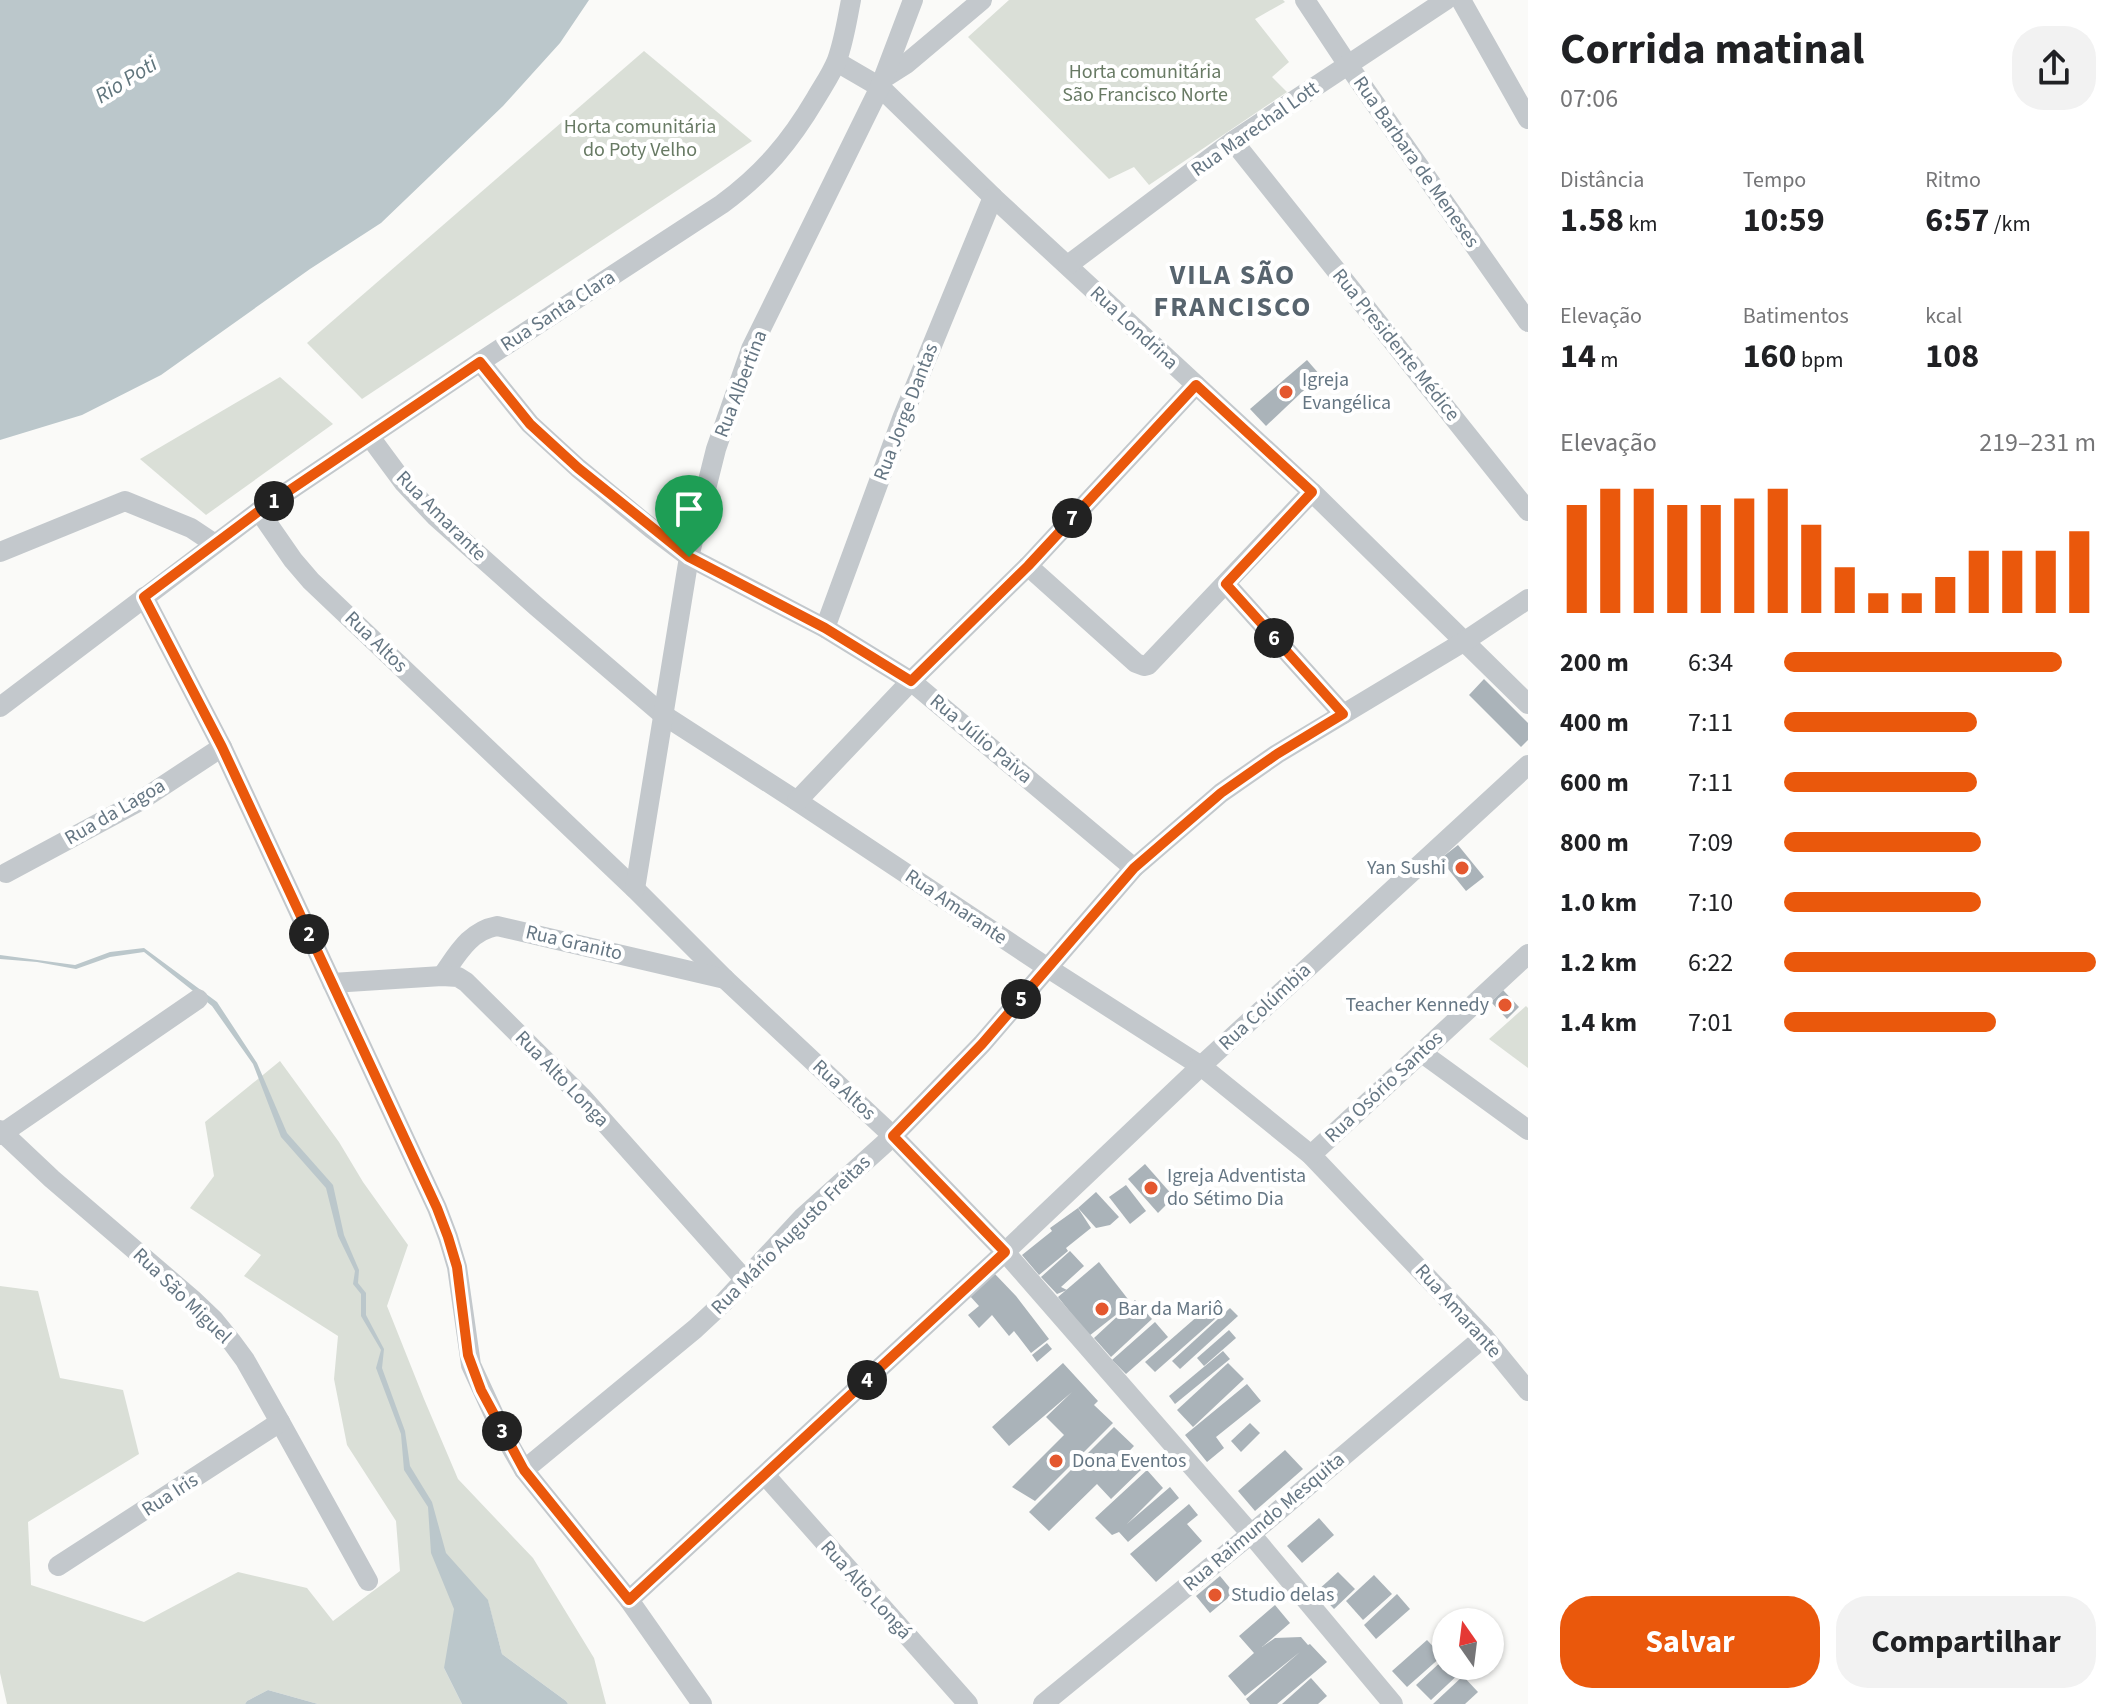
<!DOCTYPE html>
<html lang="pt">
<meta charset="utf-8">
<style>
:root{--surface:#fff;--page:#f2f2f2;--text:#202124;--muted:#757577;--accent:#ea580c}
body{margin:0;font-family:"Source Sans 3",sans-serif;background:var(--page);color:var(--text);height:100vh;display:flex;flex-direction:column;font-size:30px;white-space:nowrap}
*{box-sizing:border-box;margin:0}
p{font-size:26px;color:var(--muted)}
.icon{flex:none;width:44px;height:44px;fill:none;stroke:currentColor;stroke-width:2;stroke-linecap:round;stroke-linejoin:round}
.map{position:relative;flex:1;overflow:hidden}
.sheet{display:flex;flex-direction:column;background:var(--surface);width:600px}
.sheet>*{flex:none}
.needle{width:52px;rotate:346deg}
.fabs{position:absolute;left:1432px;top:1608px;display:grid;gap:16px}
.fabs a{display:grid;place-items:center;width:72px;height:72px;border-radius:50%;background:var(--surface);box-shadow:0 2px 6px #0004;font-size:40px}
.pin{position:absolute;display:grid;place-items:center;width:68px;height:68px;color:#fff;margin:-82px -34px;border-radius:50% 50% 50% 0;rotate:-45deg;box-shadow:0 0 8px #0007}
.pin .icon{rotate:45deg}
.km{position:absolute;width:40px;height:40px;margin:-20px;border-radius:50%;background:#222;color:#fff;font-size:22px;line-height:40px;text-align:center}
.round{display:grid;place-items:center;flex:none;width:84px;height:84px;border-radius:32px;background:var(--page)}
.headline{display:flex;align-items:center;justify-content:space-between;height:136px;padding:0 32px}
h1{font-size:44px;font-weight:700;line-height:60px}
.figures{display:grid;grid-template-columns:repeat(3,1fr);gap:12px;height:136px;padding:8px 32px}
.figures div{display:grid;align-content:center}
.figures b{font-size:34px;font-weight:700}
.figures small{font-size:22px;font-weight:400}
.figures p{font-size:22px}
.chart{height:224px;padding:16px 32px}
.chart p{display:flex;justify-content:space-between}
.chart svg{width:100%;height:144px;margin-top:8px;stroke:var(--accent);stroke-width:6}
.cta{display:flex;gap:16px;margin-top:auto;padding:16px 32px}
.cta a{flex:1;height:92px;border-radius:32px;background:var(--accent);color:#fff;font-size:32px;font-weight:700;line-height:92px;text-align:center}
.cta a+a{background:var(--page);color:var(--text)}
ul{padding:0 32px;list-style:none;font-size:26px}
li{display:grid;grid-template-columns:128px 96px 1fr;align-items:center;height:60px}
li i{height:20px;border-radius:10px;background:var(--accent)}
main{display:flex;flex:1;min-height:0}
.map>svg:first-child{display:block}
</style>
<main>
<div class="map">
<svg width="1528" height="1704" viewBox="0 0 1528 1704">
<rect width="100%" height="100%" fill="#fafaf8"/>
<g fill="#dadfd7">
<polygon points="1009,0 1283,0 1285,2 1255,19 1289,62 1272,77 1287,92 1149,185 1134,167 1109,179 968,37"/>
<polygon points="644,51 752,141 362,399 307,343"/>
<polygon points="280,377 333,424 206,515 140,459"/>
<polygon points="1526,1006 1528,1008 1528,1068 1489,1039"/>
<polygon points="280,1061 339,1142 363,1182 408,1245 387,1306 424,1399 458,1479 533,1558 594,1658 606,1704 568,1704 566,1701 502,1654 488,1601 444,1668 462,1704 318,1704 268,1690 247,1701 245,1704 7,1704 0,1673 0,1286 38,1291 60,1378 123,1390 139,1454 28,1522 31,1585 144,1622 238,1572 307,1588 333,1621 400,1571 396,1521 347,1445 334,1379 338,1336 244,1276 261,1255 190,1208 214,1176 205,1122"/>
</g>
<g fill="#bbc7cb">
<polygon points="0,0 589,0 560,43 503,106 381,223 310,269 161,375 82,415 0,440"/>
<polygon points="144,948 217,1002 257,1063 287,1133 333,1185 344,1235 359,1270 358,1283 366,1293 366,1315 384,1349 382,1368 405,1431 410,1466 432,1502 446,1553 488,1600 502,1654 566,1701 568,1704 462,1704 444,1668 454,1609 431,1553 428,1507 404,1470 401,1434 376,1368 381,1350 361,1316 361,1294 353,1284 355,1271 338,1236 326,1188 281,1137 253,1064 212,1006 144,952 110,957 76,969 37,962 0,959 0,955 75,965 110,952"/>
<polygon points="268,1690 318,1704 245,1704 247,1701"/>
</g>
<g fill="#aab3b9">
<polygon points="1307,360 1320,375 1266,426 1250,409"/>
<polygon points="1484,679 1528,723 1528,740 1521,747 1469,695"/>
<polygon points="1458,845 1484,877 1466,891 1440,859"/>
<polygon points="1503,990 1519,1007 1507,1019 1491,1002"/>
<polygon points="1145,1164 1174,1197 1158,1213 1128,1179"/>
<polygon points="1126,1185 1146,1211 1130,1224 1109,1197"/>
<polygon points="1096,1192 1119,1217 1110,1225 1096,1228 1078,1208"/>
<polygon points="1078,1208 1091,1228 1066,1248 1068,1251 1039,1275 1022,1255 1052,1231 1050,1228"/>
<polygon points="1070,1251 1084,1266 1061,1287 1067,1290 1057,1294 1041,1277"/>
<polygon points="1099,1262 1131,1303 1089,1336 1058,1297"/>
<polygon points="994,1273 1016,1296 1049,1339 1031,1353 1014,1331 1009,1336 992,1315 979,1328 968,1315 979,1306 969,1295"/>
<polygon points="1135,1300 1152,1319 1111,1357 1094,1338"/>
<polygon points="1215,1301 1224,1311 1155,1372 1145,1362"/>
<polygon points="1230,1308 1238,1316 1180,1369 1172,1361"/>
<polygon points="1155,1322 1168,1337 1126,1374 1112,1360"/>
<polygon points="1229,1330 1236,1338 1204,1366 1197,1358"/>
<polygon points="1047,1343 1052,1349 1037,1362 1032,1355"/>
<polygon points="1223,1351 1230,1359 1175,1404 1169,1396"/>
<polygon points="1063,1363 1098,1401 1094,1405 1113,1423 1035,1501 1012,1487 1064,1435 1046,1417 1072,1392 1009,1446 992,1427"/>
<polygon points="1228,1363 1244,1379 1193,1427 1177,1410"/>
<polygon points="1247,1384 1261,1401 1216,1437 1224,1448 1207,1462 1185,1435"/>
<polygon points="1250,1423 1260,1433 1241,1452 1231,1441"/>
<polygon points="1114,1427 1134,1446 1112,1469 1131,1451 1145,1466 1111,1499 1097,1484 1049,1531 1029,1512"/>
<polygon points="1285,1450 1303,1469 1255,1511 1238,1491"/>
<polygon points="1147,1470 1163,1488 1127,1524 1170,1487 1179,1498 1128,1542 1119,1532 1112,1535 1095,1518"/>
<polygon points="1189,1504 1198,1515 1187,1524 1202,1541 1156,1582 1130,1554"/>
<polygon points="1319,1518 1334,1535 1302,1563 1287,1546"/>
<polygon points="1338,1572 1355,1589 1334,1609 1317,1591"/>
<polygon points="1374,1575 1392,1594 1363,1620 1346,1601"/>
<polygon points="1220,1576 1234,1593 1210,1613 1196,1596"/>
<polygon points="1397,1594 1410,1609 1376,1639 1364,1625"/>
<polygon points="1275,1605 1290,1623 1262,1647 1275,1638 1301,1637 1308,1645 1310,1644 1327,1662 1277,1704 1250,1704 1246,1699 1300,1652 1245,1696 1228,1676 1254,1653 1239,1636"/>
<polygon points="1427,1640 1442,1656 1407,1687 1392,1671"/>
<polygon points="1446,1657 1446,1666 1459,1666 1463,1670 1431,1700 1416,1685"/>
<polygon points="1463,1676 1478,1692 1465,1704 1433,1704"/>
<polygon points="1311,1678 1327,1696 1318,1704 1282,1704"/>
</g>
<g fill="none" stroke-linecap="round" stroke-linejoin="round">
<g stroke="#c3c8cc" stroke-width="20">
<polyline points="1305,0 1348,65 1528,322"/>
<polyline points="1461,0 1528,119"/>
<polyline points="837,62 880,87 993,197 1312,492 1528,704"/>
<polyline points="884,78 906,64 982,0"/>
<polyline points="1233,141 1528,511"/>
<polyline points="1068,265 1233,141 1446,0"/>
<polyline points="480,362 530,424 578,468 652,529 689,557 825,628 911,681 1134,868"/>
<polyline points="370,437 404,483 435,516 536,606 662,714 797,801 1048,968 1201,1066 1311,1155 1484,1337 1528,1391"/>
<polyline points="259,511 293,560 311,581 635,889 725,979 893,1136 1005,1252 1251,1534 1393,1704"/>
<polyline points="0,552 125,501 191,528 215,544"/>
<polyline points="1028,566 1136,663 1144,666 1148,665 1312,492"/>
<polyline points="1226,584 1343,714"/>
<polyline points="144,597 222,747 437,1208 448,1237 457,1267 471,1365 500,1428 524,1470 629,1600 702,1704"/>
<polyline points="825,628 903,416 993,197"/>
<path d="M0 707 259 511 480 362 722 204C764 173 790 142 816 98 823 86 832 73 837 60 844 41 847 20 851 0"/>
<polyline points="797,801 911,681 1028,566 1196,385"/>
<polyline points="6,873 140,801 222,747"/>
<polyline points="635,889 689,557 716,449 751,349 880,87 913,0"/>
<path d="M442 976C457 955 469 931 497 926L725 979"/>
<polyline points="332,983 442,976 458,977 466,982 581,1096 745,1280"/>
<polyline points="1422,1053 1528,1130"/>
<polyline points="0,1130 52,1179 192,1299 214,1320 231,1341 245,1360 280,1422 368,1581"/>
<polyline points="0,1135 198,999"/>
<polyline points="1311,1155 1528,954"/>
<polyline points="524,1470 695,1329 724,1302 802,1218 893,1136 982,1044 1134,868 1221,793 1277,754 1465,641 1528,599"/>
<polyline points="765,1475 968,1704"/>
<polyline points="58,1566 280,1422"/>
<polyline points="629,1600 1005,1252 1201,1066 1528,765"/>
<polyline points="1043,1704 1251,1534 1484,1337"/>
</g>
</g>
<g fill="none" stroke-linecap="round" stroke-linejoin="round">
<g stroke="#fff" stroke-width="16">
<polygon id="route" points="480,362 530,424 578,468 689,557 825,628 911,681 1028,566 1196,385 1312,492 1226,584 1343,714 1277,754 1221,793 1134,868 982,1044 893,1136 1005,1252 629,1600 524,1470 481,1390 468,1355 457,1267 448,1237 437,1208 222,747 144,597 259,511"/>
</g>
<use href="#route" stroke="#ea580c" stroke-width="10"/>
</g>
<g fill="#e4572e" stroke="#fff" stroke-width="3">
<circle cx="1286" cy="392" r="8"/>
<circle cx="1462" cy="868" r="8"/>
<circle cx="1505" cy="1005" r="8"/>
<circle cx="1151" cy="1188" r="8"/>
<circle cx="1102" cy="1309" r="8"/>
<circle cx="1056" cy="1461" r="8"/>
<circle cx="1215" cy="1595" r="8"/>
</g>
<g text-anchor="middle" dominant-baseline="central" stroke-width="8" stroke-linejoin="round" paint-order="stroke">
<g font-size="20" fill="#687a64" stroke="#fff">
<text x="1145" y="72">Horta comunitária<tspan x="1145" dy="23">São Francisco Norte</tspan></text>
<text x="640" y="127">Horta comunitária<tspan x="640" dy="23">do Poty Velho</tspan></text>
</g>
<g font-size="20" fill="#657683" stroke="#fff">
<text transform="translate(1255 129) rotate(-35)">Rua Marechal Lott</text>
<text transform="translate(1416 162) rotate(55)">Rua Barbara de Meneses</text>
<text transform="translate(558 311) rotate(-33)">Rua Santa Clara</text>
<text transform="translate(1134 328) rotate(43)">Rua Londrina</text>
<text transform="translate(1396 345) rotate(51)">Rua Presidente Médice</text>
<text transform="translate(741 384) rotate(-69)">Rua Albertina</text>
<text transform="translate(906 412) rotate(-69)">Rua Jorge Dantas</text>
<text transform="translate(441 516) rotate(45)">Rua Amarante</text>
<text transform="translate(376 642) rotate(44)">Rua Altos</text>
<text transform="translate(981 739) rotate(40)">Rua Júlio Paiva</text>
<text transform="translate(115 812) rotate(-30)">Rua da Lagoa</text>
<text transform="translate(956 907) rotate(34)">Rua Amarante</text>
<text transform="translate(574 943) rotate(13)">Rua Granito</text>
<text transform="translate(1265 1007) rotate(-43)">Rua Colúmbia</text>
<text transform="translate(562 1079) rotate(46)">Rua Alto Longa</text>
<text transform="translate(1384 1087) rotate(-43)">Rua Osório Santos</text>
<text transform="translate(844 1090) rotate(43)">Rua Altos</text>
<text transform="translate(791 1235) rotate(-45)">Rua Mário Augusto Freitas</text>
<text transform="translate(182 1296) rotate(44)">Rua São Miguel</text>
<text transform="translate(1458 1311) rotate(48)">Rua Amarante</text>
<text transform="translate(170 1495) rotate(-33)">Rua Iris</text>
<text transform="translate(1264 1522) rotate(-40)">Rua Raimundo Mesquita</text>
<text transform="translate(866 1590) rotate(48)">Rua Alto Longá</text>
</g>
<g font-size="20" fill="#657683" stroke="#fff" text-anchor="start">
<text x="1302" y="380">Igreja<tspan x="1302" dy="23">Evangélica</tspan></text>
<text x="1446" y="868" text-anchor="end">Yan Sushi</text>
<text x="1489" y="1005" text-anchor="end">Teacher Kennedy</text>
<text x="1167" y="1176">Igreja Adventista<tspan x="1167" dy="23">do Sétimo Dia</tspan></text>
<text x="1118" y="1309">Bar da Mariô</text>
<text x="1072" y="1461">Dona Eventos</text>
<text x="1231" y="1595">Studio delas</text>
</g>
<g font-size="22" font-style="italic" fill="#60757c" stroke="#fff">
<text transform="translate(126 80) rotate(-32)">Rio Poti</text>
</g>
<g font-size="28" font-weight="bold" letter-spacing="2" fill="#57646e" stroke="#fff">
<text x="1233" y="275">VILA SÃO<tspan x="1233" dy="32">FRANCISCO</tspan></text>
</g>
</g>
</svg>
<div class="fabs">
<a><svg class="needle" viewBox="-14 -14 28 28"><path d="M0-13l5 13h-10z" fill="#e53935"/><path d="M0 13l5-13h-10z" fill="#757577"/></svg></a>
</div>
<div class="pin" style="left:689px;top:557px;background:#1e9e55"><svg class="icon" aria-label="arrive" viewBox="0 0 24 24"><path d="M6 21V4h12l-3 4 3 4H6"/></svg></div>
<b class="km" style="left:274px;top:501px">1</b>
<b class="km" style="left:309px;top:934px">2</b>
<b class="km" style="left:502px;top:1431px">3</b>
<b class="km" style="left:867px;top:1380px">4</b>
<b class="km" style="left:1021px;top:999px">5</b>
<b class="km" style="left:1274px;top:638px">6</b>
<b class="km" style="left:1072px;top:518px">7</b>
</div>
<section class="sheet">
<div class="headline"><div><h1>Corrida matinal</h1><p>07:06</p></div><a class="round"><svg class="icon" aria-label="share" viewBox="0 0 24 24"><path d="M12 15V3M7 8l5-5 5 5M5 13v7h14v-7"/></svg></a></div>
<div class="figures">
<div><p>Distância</p><b>1.58<small> km</small></b></div>
<div><p>Tempo</p><b>10:59</b></div>
<div><p>Ritmo</p><b>6:57<small> /km</small></b></div>
</div>
<div class="figures">
<div><p>Elevação</p><b>14<small> m</small></b></div>
<div><p>Batimentos</p><b>160<small> bpm</small></b></div>
<div><p>kcal</p><b>108</b></div>
</div>
<div class="chart"><p><span>Elevação</span>219–231 m</p>
<svg viewBox="0 0 160 44" preserveAspectRatio="none"><path d="M5 44V11M15 44V6M25 44V6M35 44V11M45 44V11M55 44V9M65 44V6M75 44V17M85 44V30M95 44V38M105 44V38M115 44V33M125 44V25M135 44V25M145 44V25M155 44V19"/></svg>
</div>
<ul>
<li><b>200 m</b>6:34<i style="width:89%"></i></li>
<li><b>400 m</b>7:11<i style="width:62%"></i></li>
<li><b>600 m</b>7:11<i style="width:62%"></i></li>
<li><b>800 m</b>7:09<i style="width:63%"></i></li>
<li><b>1.0 km</b>7:10<i style="width:63%"></i></li>
<li><b>1.2 km</b>6:22<i style="width:100%"></i></li>
<li><b>1.4 km</b>7:01<i style="width:68%"></i></li>
</ul>
<div class="cta"><a>Salvar</a><a>Compartilhar</a></div>
</section>
</main>
